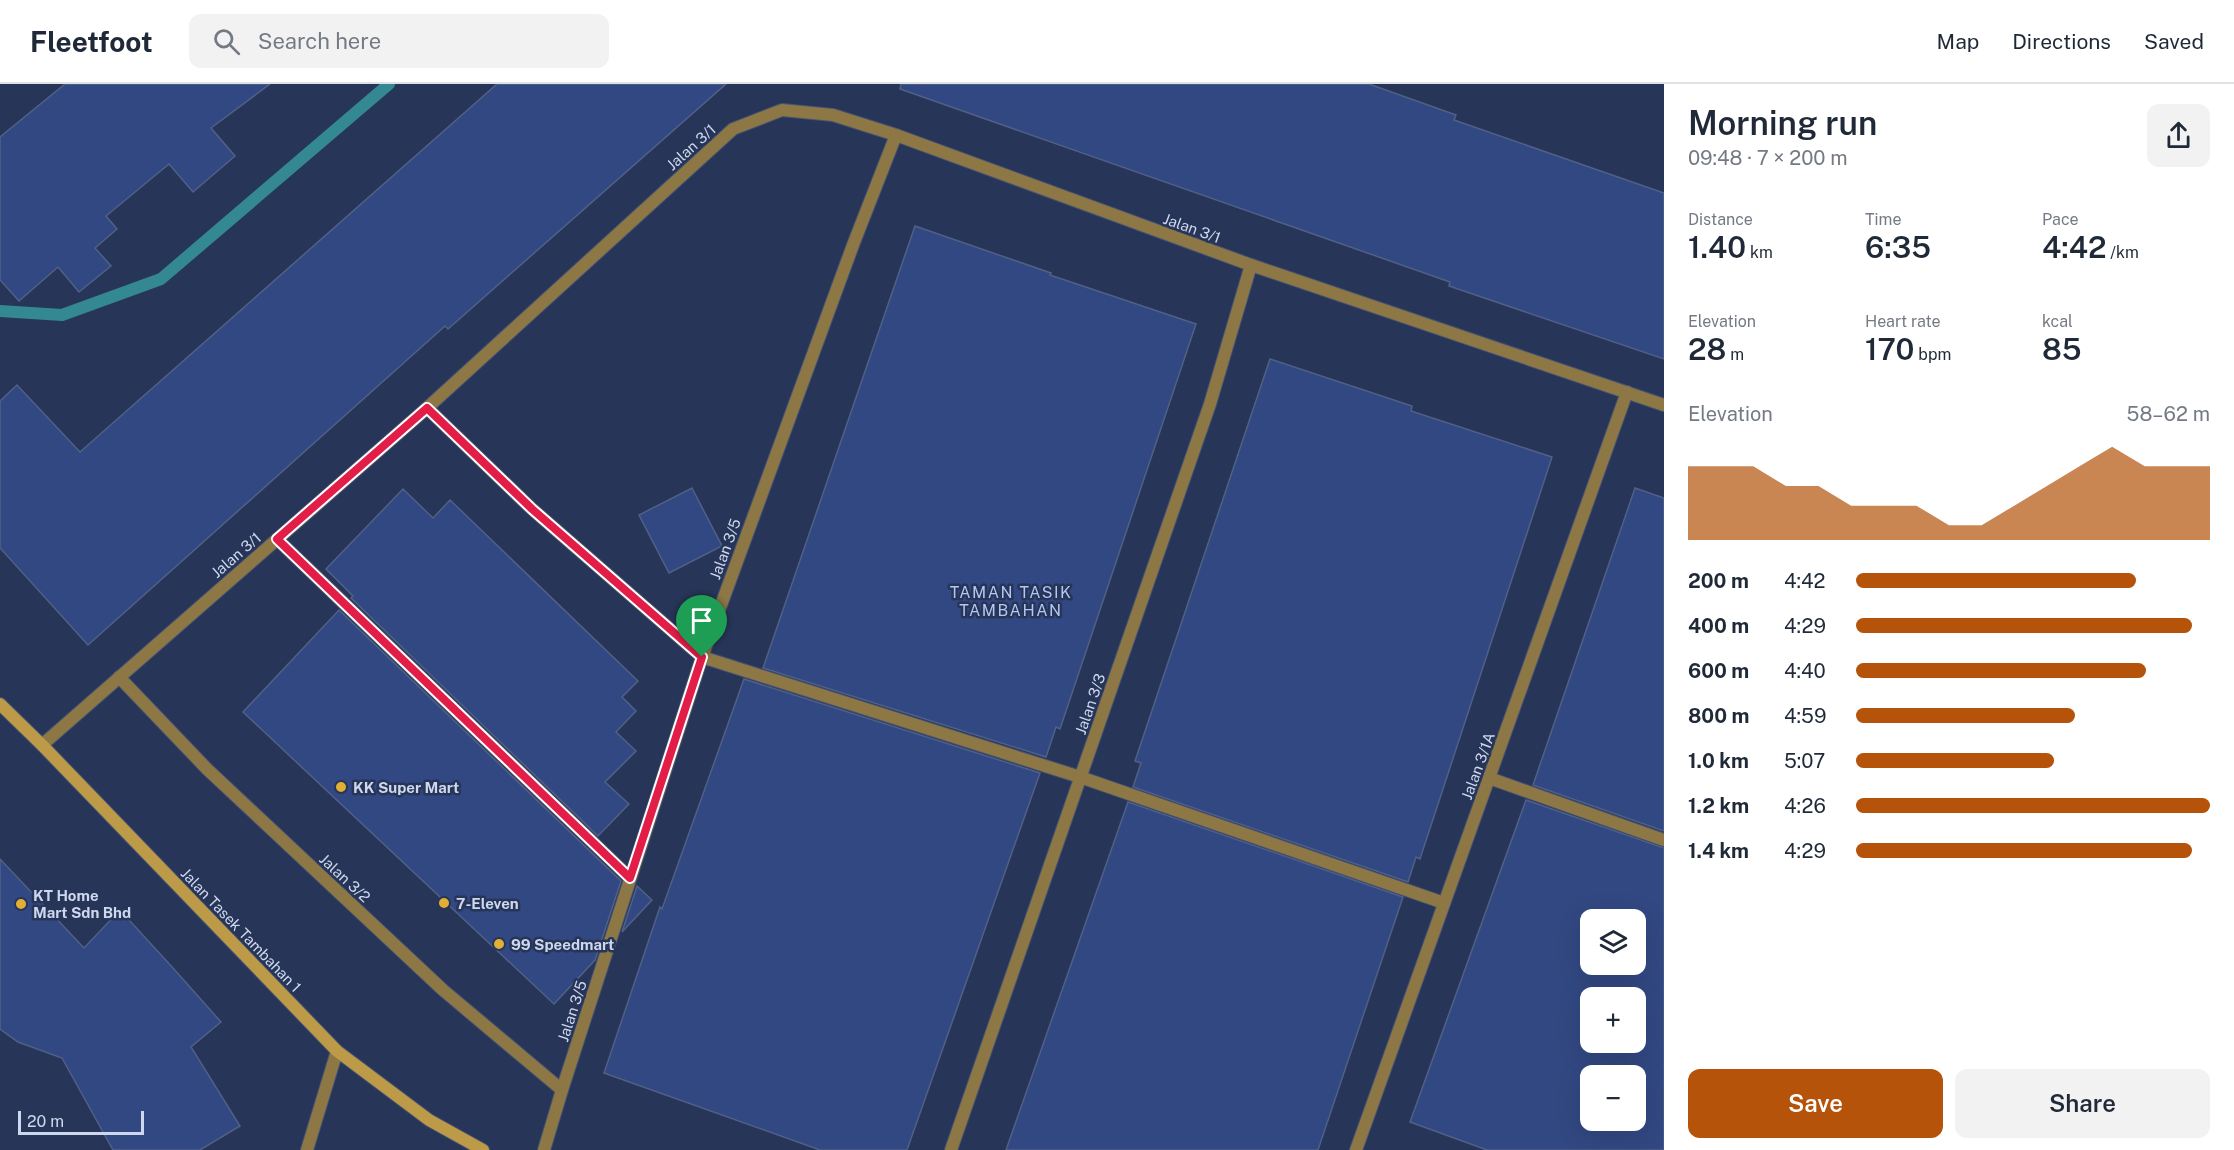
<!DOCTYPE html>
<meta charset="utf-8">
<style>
:root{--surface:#fff;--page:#f2f2f3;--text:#1f2937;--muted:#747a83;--line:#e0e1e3;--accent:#b45309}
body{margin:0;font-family:"Public Sans",sans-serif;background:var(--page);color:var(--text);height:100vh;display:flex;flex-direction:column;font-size:22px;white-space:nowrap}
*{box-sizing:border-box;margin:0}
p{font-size:20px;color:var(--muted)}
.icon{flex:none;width:33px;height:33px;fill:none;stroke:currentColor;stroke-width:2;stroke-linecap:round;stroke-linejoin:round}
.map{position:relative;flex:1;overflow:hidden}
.sheet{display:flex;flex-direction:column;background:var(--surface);width:570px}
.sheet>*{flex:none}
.buttons{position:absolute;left:1580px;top:825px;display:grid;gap:12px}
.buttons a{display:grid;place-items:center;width:66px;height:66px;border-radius:12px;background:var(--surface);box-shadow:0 6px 24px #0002;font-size:30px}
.scale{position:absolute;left:18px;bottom:15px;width:126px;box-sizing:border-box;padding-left:6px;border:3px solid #cdd7ed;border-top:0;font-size:16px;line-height:21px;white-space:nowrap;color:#cdd7ed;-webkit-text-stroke:4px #273558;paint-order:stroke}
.pin{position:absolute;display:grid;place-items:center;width:51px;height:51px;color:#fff;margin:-62px -26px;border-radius:50% 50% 50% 0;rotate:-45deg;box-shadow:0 0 6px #0007}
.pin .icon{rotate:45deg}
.round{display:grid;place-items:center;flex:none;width:63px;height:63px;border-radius:12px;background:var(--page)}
.summary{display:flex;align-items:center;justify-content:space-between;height:102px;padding:0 24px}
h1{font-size:33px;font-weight:600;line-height:45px}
.figures{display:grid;grid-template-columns:repeat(3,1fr);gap:9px;height:102px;padding:6px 24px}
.figures div{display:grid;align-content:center}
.figures b{font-size:30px;font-weight:600}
.figures small{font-size:16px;font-weight:400}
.figures p{font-size:16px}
.chart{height:168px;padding:12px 24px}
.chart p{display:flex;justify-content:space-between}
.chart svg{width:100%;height:108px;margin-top:6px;fill:var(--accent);opacity:.7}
.cta{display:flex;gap:12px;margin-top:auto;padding:12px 24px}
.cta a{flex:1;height:69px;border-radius:12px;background:var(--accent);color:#fff;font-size:24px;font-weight:600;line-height:69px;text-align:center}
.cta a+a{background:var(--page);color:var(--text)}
ul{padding:0 24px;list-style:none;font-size:20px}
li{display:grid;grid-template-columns:96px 72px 1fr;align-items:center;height:45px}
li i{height:15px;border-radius:8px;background:var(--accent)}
header{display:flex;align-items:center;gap:36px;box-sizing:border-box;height:84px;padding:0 30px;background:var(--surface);border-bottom:2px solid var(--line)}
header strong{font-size:28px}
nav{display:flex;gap:33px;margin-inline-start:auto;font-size:21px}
.search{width:420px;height:54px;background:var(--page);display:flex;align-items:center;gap:15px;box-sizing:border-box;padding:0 21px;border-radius:12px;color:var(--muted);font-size:22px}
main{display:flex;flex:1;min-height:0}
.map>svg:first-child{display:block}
</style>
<header>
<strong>Fleetfoot</strong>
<div class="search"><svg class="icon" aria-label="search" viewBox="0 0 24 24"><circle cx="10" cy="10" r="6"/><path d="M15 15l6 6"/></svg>Search here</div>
<nav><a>Map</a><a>Directions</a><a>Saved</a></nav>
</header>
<main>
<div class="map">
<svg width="1664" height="1066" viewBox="0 0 1664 1066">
<rect width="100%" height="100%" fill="#273558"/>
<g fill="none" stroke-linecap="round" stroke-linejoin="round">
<polyline stroke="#338892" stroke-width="12" points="0,227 62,231 161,195 389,0"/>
</g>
<g fill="#324882" stroke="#506086" stroke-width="1.5" fill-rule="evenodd">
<polygon points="65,0 270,0 211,44 235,72 193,108 169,80 106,132 117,145 95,164 111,182 79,208 58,183 19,217 0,196 0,53"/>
<polygon points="497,0 726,0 448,245 445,242 88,561 0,464 0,317 17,301 80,368"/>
<polygon points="901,0 1369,0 1456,31 1454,36 1664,109 1664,275 1449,202 1450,198 900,5"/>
<polygon points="915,142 1051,189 1050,191 1196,240 1060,645 1056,643 1046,673 763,584"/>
<polygon points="1270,275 1412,322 1411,327 1552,373 1420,775 1416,773 1408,798 1133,703 1141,679 1135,677"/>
<polygon points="692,404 722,462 669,489 639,431"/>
<polygon points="1635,404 1664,414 1664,747 1533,701"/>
<polygon points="403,405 433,434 450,416 638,597 622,613 636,627 616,648 636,667 605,698 629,720 598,752 351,514 353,512 326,485"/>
<polygon points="339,526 621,797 595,876 554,920 243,628"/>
<polygon points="744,595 1040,689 907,1066 820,1066 604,989 660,823 662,825"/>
<path d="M1526 716 1664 764V1066H1487L1410 1038ZM1590 836H1635V880H1590ZM1590 914H1635V958H1590ZM1590 992H1635V1036H1590Z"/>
<polygon points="1128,718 1403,813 1318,1066 1006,1066"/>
<polygon points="0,775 84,864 120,826 173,884 221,938 191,963 240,1042 200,1066 113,1066 62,974 18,958 0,945"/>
<polygon points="637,802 652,816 622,848"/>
</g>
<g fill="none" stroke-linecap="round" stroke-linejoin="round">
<g stroke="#455273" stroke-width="14">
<g id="lane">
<polyline points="277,455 630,794"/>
<polyline points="702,573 1080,693 1444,819"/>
<polyline points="1489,694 1664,756"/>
</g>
</g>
<g stroke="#455273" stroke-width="14">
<g id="street">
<polyline points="427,324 532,425 702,573"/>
<polyline points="119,593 207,685 443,906 562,1006"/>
<polyline points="42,661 427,324 733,45 782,26 833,31 896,51 1251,181 1664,321"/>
<polyline points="307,1066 337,967"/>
<polyline points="544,1066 562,1006 702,573 853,161 896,51"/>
<polyline points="951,1066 1210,320 1251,181"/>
<polyline points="1356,1066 1627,308"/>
</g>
</g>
<g stroke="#455273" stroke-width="14">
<polyline id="secondary" points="0,620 42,661 337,967 429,1036 483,1066"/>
</g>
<use href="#lane" stroke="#8c7745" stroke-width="12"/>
<use href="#street" stroke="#8c7745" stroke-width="12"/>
<use href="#secondary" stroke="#bc9a47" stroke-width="12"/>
</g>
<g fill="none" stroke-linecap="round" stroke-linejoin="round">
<g stroke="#fff" stroke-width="12">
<polygon id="route" points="427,324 532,425 702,573 630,794 277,455"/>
</g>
<use href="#route" stroke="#e11d48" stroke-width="8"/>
</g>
<g fill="#dfb034" stroke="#273558" stroke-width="2">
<circle cx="341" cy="703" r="6"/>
<circle cx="444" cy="819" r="6"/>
<circle cx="21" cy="820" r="6"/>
<circle cx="499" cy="860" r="6"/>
</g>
<g text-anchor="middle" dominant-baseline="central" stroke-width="5" stroke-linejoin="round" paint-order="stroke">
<g font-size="15" fill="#cdd7ed" stroke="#273558">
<text transform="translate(691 63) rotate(-42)">Jalan 3/1</text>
<text transform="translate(1192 144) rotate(20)">Jalan 3/1</text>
<text transform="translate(725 465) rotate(-70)">Jalan 3/5</text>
<text transform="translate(236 471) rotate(-41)">Jalan 3/1</text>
<text transform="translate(1090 620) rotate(-71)">Jalan 3/3</text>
<text transform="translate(1478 682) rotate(-70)">Jalan 3/1A</text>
<text transform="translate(345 794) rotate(43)">Jalan 3/2</text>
<text transform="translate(241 846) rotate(46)">Jalan Tasek Tambahan 1</text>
<text transform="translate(572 927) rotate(-72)">Jalan 3/5</text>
</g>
<g font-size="15" font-weight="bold" fill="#cdd7ed" stroke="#273558" text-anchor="start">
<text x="353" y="703">KK Super Mart</text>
<text x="33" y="811">KT Home<tspan x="33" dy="17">Mart Sdn Bhd</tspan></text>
<text x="456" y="819">7-Eleven</text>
<text x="511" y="860">99 Speedmart</text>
</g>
<g font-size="16" letter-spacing="1.5" fill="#b4c7f2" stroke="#273558">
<text x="1011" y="508">TAMAN TASIK<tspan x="1011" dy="18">TAMBAHAN</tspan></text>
</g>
</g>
</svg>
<div class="buttons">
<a><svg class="icon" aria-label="layers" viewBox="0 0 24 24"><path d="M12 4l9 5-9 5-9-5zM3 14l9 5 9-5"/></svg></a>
<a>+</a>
<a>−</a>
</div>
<div class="scale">20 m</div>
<div class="pin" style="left:702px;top:573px;background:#1e9e55"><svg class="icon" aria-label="arrive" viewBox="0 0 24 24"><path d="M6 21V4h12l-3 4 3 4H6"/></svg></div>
</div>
<section class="sheet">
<div class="summary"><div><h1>Morning run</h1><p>09:48 · 7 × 200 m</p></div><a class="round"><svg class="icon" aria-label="share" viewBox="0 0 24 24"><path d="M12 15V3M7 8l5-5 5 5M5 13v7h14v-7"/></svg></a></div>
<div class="figures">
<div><p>Distance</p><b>1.40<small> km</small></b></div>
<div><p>Time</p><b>6:35</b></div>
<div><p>Pace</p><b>4:42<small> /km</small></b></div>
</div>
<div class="figures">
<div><p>Elevation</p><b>28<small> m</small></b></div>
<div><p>Heart rate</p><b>170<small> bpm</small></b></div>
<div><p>kcal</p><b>85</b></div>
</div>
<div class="chart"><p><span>Elevation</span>58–62 m</p>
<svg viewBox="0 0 160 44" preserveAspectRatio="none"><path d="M0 44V14L10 14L20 14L30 22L40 22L50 30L60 30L70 30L80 38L90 38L100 30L110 22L120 14L130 6L140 14L150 14L160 14V44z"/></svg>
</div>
<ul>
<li><b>200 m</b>4:42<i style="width:79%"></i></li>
<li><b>400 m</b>4:29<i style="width:95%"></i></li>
<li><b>600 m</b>4:40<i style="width:82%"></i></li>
<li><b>800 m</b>4:59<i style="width:62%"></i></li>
<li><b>1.0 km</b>5:07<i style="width:56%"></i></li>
<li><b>1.2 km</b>4:26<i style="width:100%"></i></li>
<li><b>1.4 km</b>4:29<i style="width:95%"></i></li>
</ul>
<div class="cta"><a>Save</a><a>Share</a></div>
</section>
</main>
